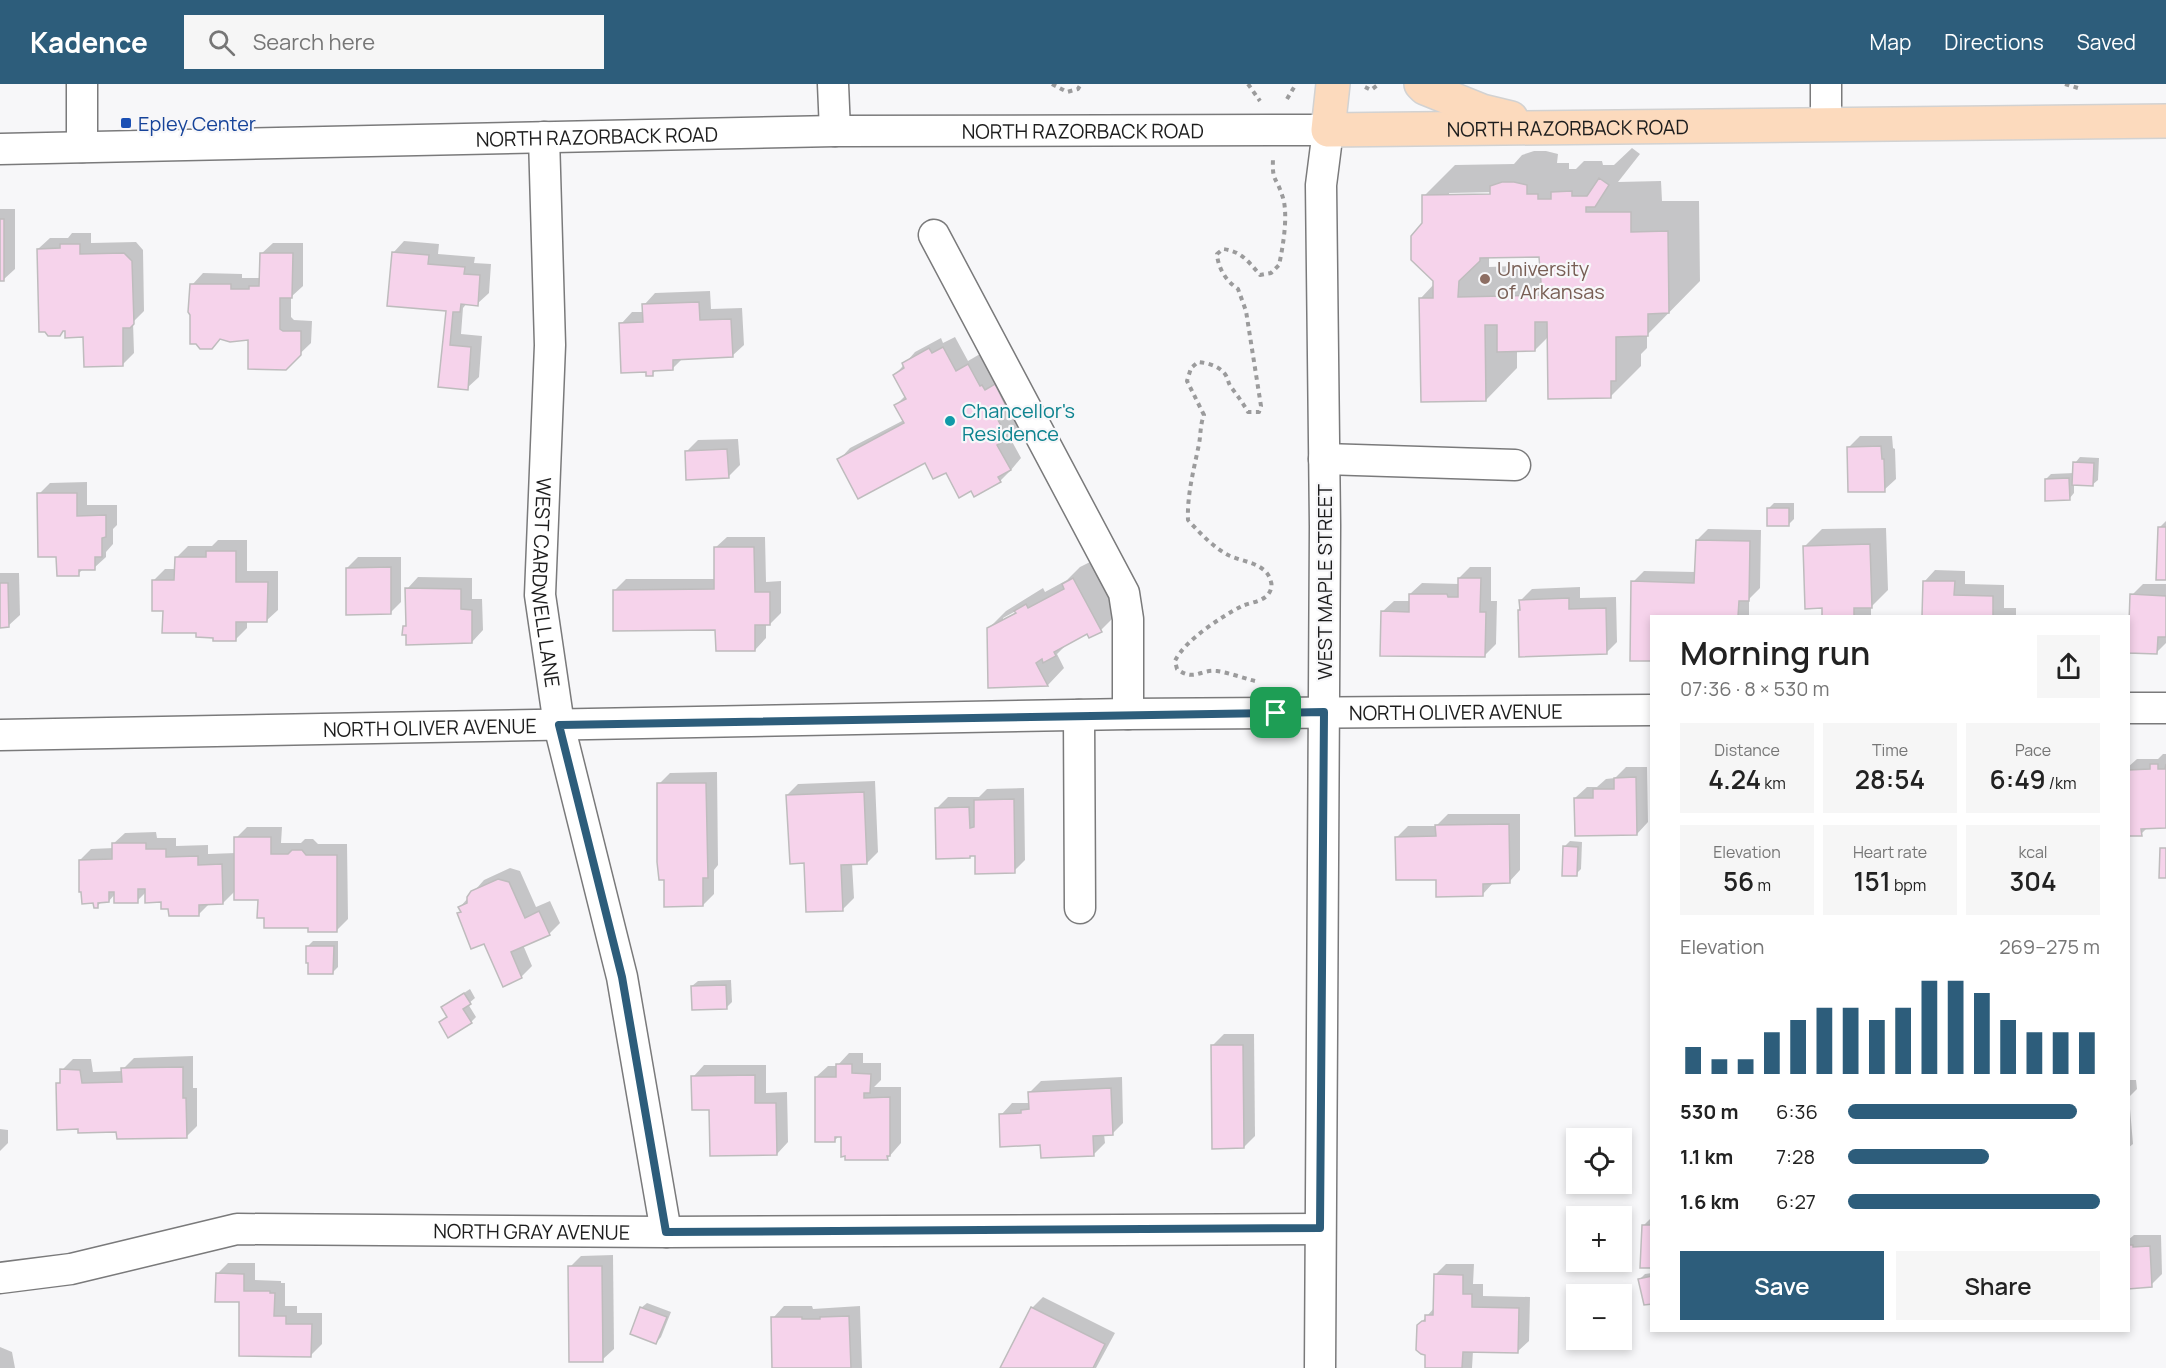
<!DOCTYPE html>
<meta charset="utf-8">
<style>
:root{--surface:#fff;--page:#f6f6f6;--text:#222;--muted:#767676;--accent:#2d5d7b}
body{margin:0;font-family:Manrope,sans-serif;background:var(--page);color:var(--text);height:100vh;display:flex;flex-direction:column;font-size:22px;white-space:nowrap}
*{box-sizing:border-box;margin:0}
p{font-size:20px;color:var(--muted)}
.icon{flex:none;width:33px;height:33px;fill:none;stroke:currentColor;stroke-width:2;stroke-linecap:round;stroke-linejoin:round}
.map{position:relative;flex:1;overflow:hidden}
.panel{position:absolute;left:1650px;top:531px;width:480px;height:717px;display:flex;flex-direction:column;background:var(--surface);border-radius:0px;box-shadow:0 3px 9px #0003}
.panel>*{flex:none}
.tools{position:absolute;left:1566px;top:1044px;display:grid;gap:12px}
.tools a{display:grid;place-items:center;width:66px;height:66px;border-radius:0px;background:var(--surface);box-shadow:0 3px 9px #0003;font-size:30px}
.pin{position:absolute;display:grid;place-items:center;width:51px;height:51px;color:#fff;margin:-26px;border-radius:12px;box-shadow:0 3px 9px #0006}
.round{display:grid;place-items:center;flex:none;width:63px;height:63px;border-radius:0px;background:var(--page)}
.head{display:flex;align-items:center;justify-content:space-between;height:102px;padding:0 30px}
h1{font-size:33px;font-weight:600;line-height:45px}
.figures{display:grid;grid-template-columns:repeat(3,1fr);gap:9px;height:102px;padding:6px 30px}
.figures div{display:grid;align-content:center;border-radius:0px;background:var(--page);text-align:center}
.figures b{font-size:26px;font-weight:600}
.figures small{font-size:16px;font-weight:400}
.figures p{font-size:16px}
.chart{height:168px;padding:12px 30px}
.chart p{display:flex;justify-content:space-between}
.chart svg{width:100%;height:108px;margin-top:6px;stroke:var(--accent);stroke-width:6}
.button{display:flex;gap:12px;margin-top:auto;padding:12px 30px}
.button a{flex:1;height:69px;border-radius:0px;background:var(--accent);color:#fff;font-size:24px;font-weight:600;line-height:69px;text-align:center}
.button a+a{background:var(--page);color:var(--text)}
ul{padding:0 30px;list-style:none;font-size:20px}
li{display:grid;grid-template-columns:96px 72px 1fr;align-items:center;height:45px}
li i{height:15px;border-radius:8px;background:var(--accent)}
header{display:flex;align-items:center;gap:36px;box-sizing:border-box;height:84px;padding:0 30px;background:var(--accent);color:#fff}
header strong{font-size:28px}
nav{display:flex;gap:33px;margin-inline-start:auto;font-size:21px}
.search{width:420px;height:54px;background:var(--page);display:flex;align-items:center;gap:15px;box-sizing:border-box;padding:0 21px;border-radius:0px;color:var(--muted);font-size:22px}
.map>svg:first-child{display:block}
</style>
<header>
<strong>Kadence</strong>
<div class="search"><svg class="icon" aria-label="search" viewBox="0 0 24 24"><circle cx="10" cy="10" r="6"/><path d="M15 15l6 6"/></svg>Search here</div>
<nav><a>Map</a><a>Directions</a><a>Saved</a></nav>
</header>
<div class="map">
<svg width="2166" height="1284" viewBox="0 0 2166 1284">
<rect width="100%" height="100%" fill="#f7f7f9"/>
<g fill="#0003" fill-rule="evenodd">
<path d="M1632 64 1640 70 1618 98 1661 97 1662 117H1699L1700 197 1647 251V264L1641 270V282L1610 313 1549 252 1535 266H1517V284L1486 316 1421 214 1434 200 1424 140V112L1455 81 1514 80 1522 71 1534 67H1546L1558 70 1557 79H1569V85H1576L1584 77H1602L1603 81H1614ZM1497 108V111L1449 112V109ZM1489 172H1540L1541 181 1489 183Z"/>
<polygon points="0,125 15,125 15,185 3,196 0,196"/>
<polygon points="72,149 91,149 91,159 136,158 143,166 144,227 133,238 134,269 123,280 85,252 38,165 50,154 68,154"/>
<polygon points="404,157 439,160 438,170 475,173 474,179 491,180 489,209 477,220 467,219 463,224 461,250 482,252 479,293 467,304 439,302 447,225 393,169"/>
<polygon points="273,159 303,159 303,202 291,213 291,233 294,236 312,237 311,259 285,284 250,255 192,201 203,189 242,190 242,194 259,194 261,192 261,170"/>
<polygon points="710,207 711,225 742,224 744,261 732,272 683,274 673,284 657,285 652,290 621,240 632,228 644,228 644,221 655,209"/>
<polygon points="955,253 968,277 980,270 991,292 994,291 1009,321 1008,322 1018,343 1009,352 1021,374 1011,386 1000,397 972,405 946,387 925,377 839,376 850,364 904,336 896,321 906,311 895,291 915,268 941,254 943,259"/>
<polygon points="1860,352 1892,352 1893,364 1895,365 1896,395 1884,406 1849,363"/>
<polygon points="738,355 740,381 728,393 686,368 698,356"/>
<polygon points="2080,373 2099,374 2098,396 2092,401 2074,400 2074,409 2069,415 2046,395 2051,390 2074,389 2075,379"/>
<polygon points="87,398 87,421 117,421 117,441 113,445 113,460 106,468 106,473 94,484 84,484 78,490 58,472 39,410 50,399"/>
<polygon points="1774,419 1794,419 1794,435 1789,440 1769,424"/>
<polygon points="2166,437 2166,495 2159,444"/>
<polygon points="1886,444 1888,506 1871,523 1871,532 1824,532 1823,523 1805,462 1822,445"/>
<polygon points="1708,445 1761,446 1760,504 1749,515 1749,532 1652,532 1633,498 1644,487 1696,488 1697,456"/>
<polygon points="727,453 765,453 766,498 781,497 781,529 770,540 766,540 766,554 755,566 717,544 614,507 626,495 716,495 715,464"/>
<polygon points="218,456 247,456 247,487 278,487 278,526 266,537 247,537 247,544 235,556 197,548 164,526 154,496 165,485 176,485 177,473 188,462 212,462"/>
<polygon points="358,473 401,473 401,518 390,529 347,484"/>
<path d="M1090 478 1118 529 1101 546 1088 548 1067 560 1057 570 1064 584 1048 601 990 602 988 545 1006 527 1043 504 1045 508 1067 496 1080 483ZM1021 524 1023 527 1003 537V534Z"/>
<polygon points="1470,483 1491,483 1491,517 1497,517 1496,560 1485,571 1382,528 1394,517 1410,517 1410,510 1422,499 1459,500 1459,494"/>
<polygon points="1935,486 1965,487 1965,500 2004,501 2004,524 2016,524 2016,532 1923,532 1924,498"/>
<polygon points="0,489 19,489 20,531 8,542 0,542"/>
<polygon points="418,493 472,494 472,515 482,515 483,546 472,558 408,550 404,543 408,539 407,505"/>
<polygon points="2143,500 2166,500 2166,559 2157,568 2132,511"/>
<polygon points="1580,503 1580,514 1616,513 1617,558 1606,569 1521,516 1532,505"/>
<polygon points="2163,670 2166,670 2166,743 2148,743 2141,750 2128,751 2128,683 2137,675 2158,675"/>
<polygon points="1626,683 1647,683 1648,738 1637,750 1575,714 1587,703 1597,703 1606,695 1615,694"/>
<polygon points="717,688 718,781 714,786 714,810 703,821 659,700 670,689"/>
<polygon points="875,697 878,768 867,779 852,779 854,814 843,825 806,778 787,711 798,700"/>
<polygon points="1024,704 1025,776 1014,787 976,770 970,773 937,724 948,713 979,713 987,705"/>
<polygon points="1448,730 1520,730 1520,786 1509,798 1493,799 1482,811 1437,794 1397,753 1408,742 1436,742"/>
<polygon points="247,743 282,743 281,759 301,759 305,755 313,755 318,760 347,760 348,835 336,847 266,832 259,814 236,806 223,819 210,819 199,830 170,823 146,808 137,817 115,810 109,817 103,817 97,822 80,776 91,765 114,764 113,760 125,749 156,748 157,754 176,754 176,762 208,761 208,770 236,769 236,754"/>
<polygon points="1570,757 1582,758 1581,785 1576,790 1564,763"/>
<polygon points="510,784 520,787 536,823 550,817 560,839 549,850 523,861 532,882 521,893 459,830 462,827 460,823 484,796"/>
<polygon points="313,857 338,857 338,883 333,888 310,877 308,862"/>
<polygon points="731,896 732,918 726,924 692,902 698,897"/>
<polygon points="470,905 475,914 468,920 476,933 471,938 441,938 448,932 443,923"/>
<polygon points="1224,950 1254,950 1255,1052 1244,1063 1212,962"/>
<polygon points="849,969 863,969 863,979 881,979 881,996 874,1003 901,1003 901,1059 887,1075 843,1052 839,1052 834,1057 816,993 828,982 837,982"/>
<polygon points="193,972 193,1004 197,1004 197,1042 186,1053 118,1047 58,1000 62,995 62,986 73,975 91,975 93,988 123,987 123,985 134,974"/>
<polygon points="704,981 766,981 766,1009 787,1008 788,1058 777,1070 710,1024 693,993"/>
<polygon points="1122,993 1123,1039 1112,1050 1104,1050 1105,1059 1093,1071 1042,1060 1001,1031 1012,1019 1030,1019 1030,1008 1041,997"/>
<polygon points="2128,996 2136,996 2137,1005 2129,1013 2133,1060 2128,1064"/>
<polygon points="0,1045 8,1046 8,1059 0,1067"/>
<polygon points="1652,1133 1652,1183 1643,1142"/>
<polygon points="2134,1151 2161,1151 2162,1190 2151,1201 2128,1203 2128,1156"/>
<polygon points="613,1171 614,1265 602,1276 570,1183 581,1172"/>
<polygon points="228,1179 255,1179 255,1196 281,1197 281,1199 285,1199 285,1222 297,1222 297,1229 322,1229 322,1260 311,1271 217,1190"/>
<polygon points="1446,1180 1474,1180 1473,1200 1483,1200 1483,1212 1530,1213 1529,1257 1517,1268 1473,1267 1472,1284 1426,1284 1426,1269 1418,1242 1435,1223 1435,1191"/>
<polygon points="1652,1189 1652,1218 1640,1195 1645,1190"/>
<polygon points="1043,1213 1115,1249 1096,1284 1002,1284 1032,1224"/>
<polygon points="647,1219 671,1228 661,1253 656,1259 641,1224"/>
<polygon points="784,1222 812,1222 813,1225 860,1222 862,1284 774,1284 773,1234"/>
<polygon points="0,1263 12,1268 15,1284 0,1284"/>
</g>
<g fill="#f6d3eb" stroke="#bebcbd" stroke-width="1.5" fill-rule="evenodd">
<path d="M1599 94 1609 101 1595 123H1586V128H1631V148L1668 147 1669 229 1648 230V252L1616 253V297H1611V314L1548 315 1547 238H1535V267L1497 268V241H1485L1486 317 1421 318 1419 214H1433V197L1411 176V152L1422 139V111L1490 110V102L1502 98H1514L1527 101V110H1538V115H1551V108L1572 107V112H1587ZM1539 173 1542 211 1458 213 1459 197 1480 177V174Z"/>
<rect x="0" y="135" width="4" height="62"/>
<polygon points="60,160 80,160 80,170 124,169 132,177 134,240 130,244 123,244 123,282 84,283 83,253 65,254 65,247 63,247 60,252 48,252 45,248 39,248 37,165 60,164"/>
<polygon points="392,168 429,171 428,180 465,183 464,190 480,191 478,222 461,220 460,228 453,228 450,261 471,263 468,306 438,303 446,227 387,222"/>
<polygon points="260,169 293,169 292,214 280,214 280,245 283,247 301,247 301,271 286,286 248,285 248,256 230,258 220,255 212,265 200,265 196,260 190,260 190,231 188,228 190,200 231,200 231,205 249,205 249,202 259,202"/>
<polygon points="699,218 700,236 731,235 733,273 673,276 673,286 653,287 653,292 646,292 646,288 621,289 619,239 643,238 642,220"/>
<polygon points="943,263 956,287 968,280 980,302 982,301 985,306 995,300 1007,324 997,330 999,333 997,334 1008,355 997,361 1011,386 998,393 1001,398 974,413 971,407 959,414 946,389 933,395 925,379 858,415 837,375 904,339 894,321 906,315 893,291 904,284 902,279 929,264 932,269"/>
<polygon points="1881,362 1882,375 1884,375 1885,408 1848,408 1847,363"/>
<polygon points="727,365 729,394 686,396 685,367"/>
<polygon points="2073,378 2094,379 2093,402 2072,401"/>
<polygon points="2069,394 2070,416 2045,417 2045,395"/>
<polygon points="37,409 77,409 77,432 106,431 106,453 102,454 102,473 95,473 95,486 79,486 79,492 57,492 56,473 38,473"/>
<rect x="1767" y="424" width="22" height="18"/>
<polygon points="2158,443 2166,443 2166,496 2156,496"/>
<polygon points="1696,456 1750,457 1749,517 1739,517 1738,532 1652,532 1652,577 1630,577 1631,497 1694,499"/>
<polygon points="1870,460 1872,524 1854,524 1854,532 1822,532 1822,524 1805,525 1803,462"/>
<polygon points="714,463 754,463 755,508 770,508 770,541 755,541 755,567 716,567 715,546 613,547 613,506 714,505"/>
<polygon points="206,467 236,467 236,498 268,498 267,538 236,538 236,557 213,557 213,554 196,553 196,549 162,549 163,527 152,527 152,496 174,496 175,473 206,473"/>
<polygon points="391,483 391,530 346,531 346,484"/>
<polygon points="1073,494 1102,548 1089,554 1087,550 1054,568 1056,572 1043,579 1042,575 1036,579 1048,602 988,604 987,544 1016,529 1014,527 1026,520 1028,524 1064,505 1062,500"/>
<polygon points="1458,494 1481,494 1480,528 1486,528 1485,573 1380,572 1381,527 1409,528 1409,510 1447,510 1448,513 1458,513"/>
<polygon points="1923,497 1955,497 1954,511 1993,512 1993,532 1922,532"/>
<polygon points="0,499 8,499 9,543 0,544"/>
<polygon points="405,504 461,505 461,525 472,526 472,559 406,561 406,551 402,551 403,542 406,542"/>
<polygon points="2130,510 2166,512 2166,553 2158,553 2157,570 2128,569"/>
<polygon points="1569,514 1569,525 1606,524 1607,570 1519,573 1518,526 1520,526 1519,516"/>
<polygon points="2150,680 2158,680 2158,685 2165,685 2166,680 2166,744 2141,745 2142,752 2128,752 2128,686 2150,685"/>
<polygon points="1636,693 1637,751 1575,752 1574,714 1593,714 1593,705 1614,705 1614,694"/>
<polygon points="657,699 706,699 708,794 703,794 703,822 664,823 664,796 659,796 657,778"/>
<polygon points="864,708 867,780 841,781 843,827 806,828 804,779 790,780 786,711"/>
<polygon points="1014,715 1015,789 975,790 975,772 970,772 970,774 936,775 935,724 969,723 970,744 974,743 974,716"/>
<polygon points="1509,740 1510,799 1483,800 1483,812 1436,813 1436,796 1396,796 1395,753 1436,752 1435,741"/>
<polygon points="234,753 271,753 271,770 288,770 292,766 302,766 306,771 337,771 337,848 308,848 308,844 264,844 264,834 257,834 258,816 234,816"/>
<polygon points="112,759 146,759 146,765 166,765 166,773 198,772 198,781 222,780 223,820 199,821 199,832 169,832 168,825 161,825 161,818 145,819 145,805 138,805 138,819 114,819 114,808 109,808 109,818 98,819 98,824 94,824 93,819 82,820 81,808 79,808 79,776 112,775"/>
<polygon points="1563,762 1578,763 1577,792 1562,792"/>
<polygon points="2160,764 2166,764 2166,794 2159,794"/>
<polygon points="498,795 509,798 525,834 539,827 550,851 511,868 522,894 503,903 484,860 471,865 457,829 461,828 458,823 467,819 467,813 471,807"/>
<polygon points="306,862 334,862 333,890 308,890 308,879 306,879"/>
<polygon points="726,901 727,925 692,926 691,902"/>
<polygon points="464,909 471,920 463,925 472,939 448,954 439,938 447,933 441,923"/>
<polygon points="1211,961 1243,961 1244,1064 1212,1065"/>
<polygon points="836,980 852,980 852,989 871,990 870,1009 864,1009 864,1014 890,1013 890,1072 887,1072 888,1076 845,1076 845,1072 841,1073 841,1053 835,1053 835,1058 815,1058 815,993 836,993"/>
<polygon points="183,983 183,1014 186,1014 187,1054 117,1055 116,1048 78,1049 78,1045 57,1046 56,999 60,999 60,985 80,986 82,999 122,998 121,984"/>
<polygon points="755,991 755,1019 776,1019 777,1071 710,1072 709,1026 692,1026 691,992"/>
<polygon points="1111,1004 1113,1051 1093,1052 1094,1072 1041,1074 1040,1061 1000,1063 999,1030 1021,1029 1021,1026 1029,1025 1028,1008"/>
<polygon points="1642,1141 1652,1141 1652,1184 1640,1184"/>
<polygon points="2128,1161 2133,1161 2133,1163 2150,1162 2152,1203 2128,1205"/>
<polygon points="568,1182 602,1182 603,1278 569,1278"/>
<polygon points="216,1189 244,1190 244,1207 270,1207 270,1209 275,1209 274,1232 286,1232 286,1240 312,1240 311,1273 239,1272 239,1218 215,1218"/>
<polygon points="1434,1190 1463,1191 1463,1210 1472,1210 1472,1223 1519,1224 1518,1269 1463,1268 1462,1284 1425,1284 1425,1271 1421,1270 1416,1266 1417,1241 1422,1237 1425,1237 1425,1231 1433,1231"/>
<polygon points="1652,1192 1652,1220 1644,1221 1638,1195"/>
<polygon points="640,1223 667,1233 656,1260 630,1250"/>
<polygon points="1031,1223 1105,1260 1093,1284 1000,1284"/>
<polygon points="849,1232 851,1284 772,1284 771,1233 802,1233 802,1235 820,1235 820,1233"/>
</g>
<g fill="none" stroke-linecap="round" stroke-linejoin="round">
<g stroke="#7a7a7b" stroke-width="33">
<g id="minor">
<polyline points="833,0 835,47"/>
<polyline points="1826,0 1826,41"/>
<path id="s1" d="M544 53 550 261 540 511 559 641 622 893 666 1148"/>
<polyline points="82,63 82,0"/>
<path id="s2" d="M0 65 835 47 1328 46 1321 101 1325 442 1320 1284"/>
<polyline points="934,151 1124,509 1128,535 1128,630"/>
<polyline points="1324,375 1515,381"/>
<polyline points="2128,624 2166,624"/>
<polyline points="1079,631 1080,824"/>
<path id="s3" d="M0 651 1128 630 1652 626"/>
<path id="s4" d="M0 1194 71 1185 237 1145 666 1148 1320 1145"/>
</g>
</g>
<g stroke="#d2d2d2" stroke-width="36">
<g id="major">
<path id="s5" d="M1333 0 1328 46 2166 37"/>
<polyline points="1421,0 1425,4 1482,27 1511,34"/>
</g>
</g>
<g stroke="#9b9b9c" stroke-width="4" stroke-dasharray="4.5 4.5" stroke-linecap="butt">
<polyline points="1052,0 1067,8 1078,5 1081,0"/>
<polyline points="1248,0 1260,17"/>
<polyline points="2065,0 2078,4"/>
<polyline points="1365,3 1371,6 1379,0"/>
<polyline points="1287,15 1296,0"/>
<path d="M1255 597C1243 594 1230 589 1217 587 1200 585 1195 598 1177 585L1175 577C1185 556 1221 533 1242 522 1249 519 1258 518 1264 514 1269 511 1273 504 1271 498 1267 478 1240 478 1226 470 1211 461 1200 449 1188 436 1187 410 1194 385 1199 360 1201 349 1200 341 1204 331L1187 297 1191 284 1198 278C1208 279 1219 282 1225 290 1228 294 1228 299 1231 303 1237 311 1243 319 1248 328H1259L1261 322 1246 227 1238 205C1226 197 1218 184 1217 170L1223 165C1241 167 1249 178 1260 191L1271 189 1279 181C1283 163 1289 128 1282 111 1276 92 1272 98 1273 75"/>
</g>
<use href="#minor" stroke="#fff" stroke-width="30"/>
<use href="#major" stroke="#fcdabd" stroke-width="33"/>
</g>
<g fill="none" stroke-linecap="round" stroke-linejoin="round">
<g stroke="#fff" stroke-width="12">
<polygon id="route" points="1324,628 1320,1144 666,1148 622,893 559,641"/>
</g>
<use href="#route" stroke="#2d5d7b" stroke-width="8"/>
</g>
<rect fill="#1a4fb4" stroke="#f7f7f9" stroke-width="2" x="120" y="33" width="12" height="12" rx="3"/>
<circle fill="#8d6e63" stroke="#f7f7f9" stroke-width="2" cx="1485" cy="195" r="6"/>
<circle fill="#0f9aa8" stroke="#f7f7f9" stroke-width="2" cx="950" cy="337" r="6"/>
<g text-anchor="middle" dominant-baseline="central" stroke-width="4.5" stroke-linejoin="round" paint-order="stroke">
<g font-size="20" fill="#164399" stroke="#f7f7f9" text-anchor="start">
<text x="138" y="39">Epley Center</text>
</g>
<g font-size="20" fill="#1d1d1d" stroke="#f7f7f9">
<text stroke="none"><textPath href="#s5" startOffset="286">NORTH RAZORBACK ROAD</textPath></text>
<text stroke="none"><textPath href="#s2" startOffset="1083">NORTH RAZORBACK ROAD</textPath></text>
<text stroke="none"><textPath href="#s2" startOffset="597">NORTH RAZORBACK ROAD</textPath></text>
<text stroke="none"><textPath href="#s1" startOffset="446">WEST CARDWELL LANE</textPath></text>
<text transform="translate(1324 498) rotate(-90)">WEST MAPLE STREET</text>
<text stroke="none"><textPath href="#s3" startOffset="1456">NORTH OLIVER AVENUE</textPath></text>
<text stroke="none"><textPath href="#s3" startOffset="430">NORTH OLIVER AVENUE</textPath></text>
<text stroke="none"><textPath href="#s4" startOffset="537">NORTH GRAY AVENUE</textPath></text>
</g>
<g font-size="20" fill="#785e54" stroke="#f7f7f9" text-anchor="start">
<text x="1497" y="184">University<tspan x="1497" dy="23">of Arkansas</tspan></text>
</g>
<g font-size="20" fill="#0d838f" stroke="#f7f7f9" text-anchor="start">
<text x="962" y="326">Chancellor's<tspan x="962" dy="23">Residence</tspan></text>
</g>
</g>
</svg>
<div class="tools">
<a><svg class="icon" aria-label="locate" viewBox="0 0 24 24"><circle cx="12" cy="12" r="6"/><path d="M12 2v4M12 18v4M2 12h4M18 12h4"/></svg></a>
<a>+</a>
<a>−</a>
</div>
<div class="pin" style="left:1276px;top:629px;background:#1e9e55"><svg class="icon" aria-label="arrive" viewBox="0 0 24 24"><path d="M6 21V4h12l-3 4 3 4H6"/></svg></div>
<section class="panel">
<div class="head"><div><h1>Morning run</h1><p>07:36 · 8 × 530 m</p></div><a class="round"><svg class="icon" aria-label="share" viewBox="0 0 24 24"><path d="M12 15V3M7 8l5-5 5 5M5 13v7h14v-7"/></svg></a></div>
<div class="figures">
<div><p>Distance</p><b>4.24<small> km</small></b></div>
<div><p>Time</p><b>28:54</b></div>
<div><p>Pace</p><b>6:49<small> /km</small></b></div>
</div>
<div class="figures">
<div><p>Elevation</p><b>56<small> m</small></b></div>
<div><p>Heart rate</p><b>151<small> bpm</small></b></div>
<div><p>kcal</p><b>304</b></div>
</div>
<div class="chart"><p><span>Elevation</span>269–275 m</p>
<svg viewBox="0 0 160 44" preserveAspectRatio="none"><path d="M5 44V33M15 44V38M25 44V38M35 44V27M45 44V22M55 44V17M65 44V17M75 44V22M85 44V17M95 44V6M105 44V6M115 44V11M125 44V22M135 44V27M145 44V27M155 44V27"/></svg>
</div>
<ul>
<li><b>530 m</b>6:36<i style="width:91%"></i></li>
<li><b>1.1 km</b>7:28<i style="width:56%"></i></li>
<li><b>1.6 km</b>6:27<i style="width:100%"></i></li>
</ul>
<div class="button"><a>Save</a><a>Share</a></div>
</section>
</div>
